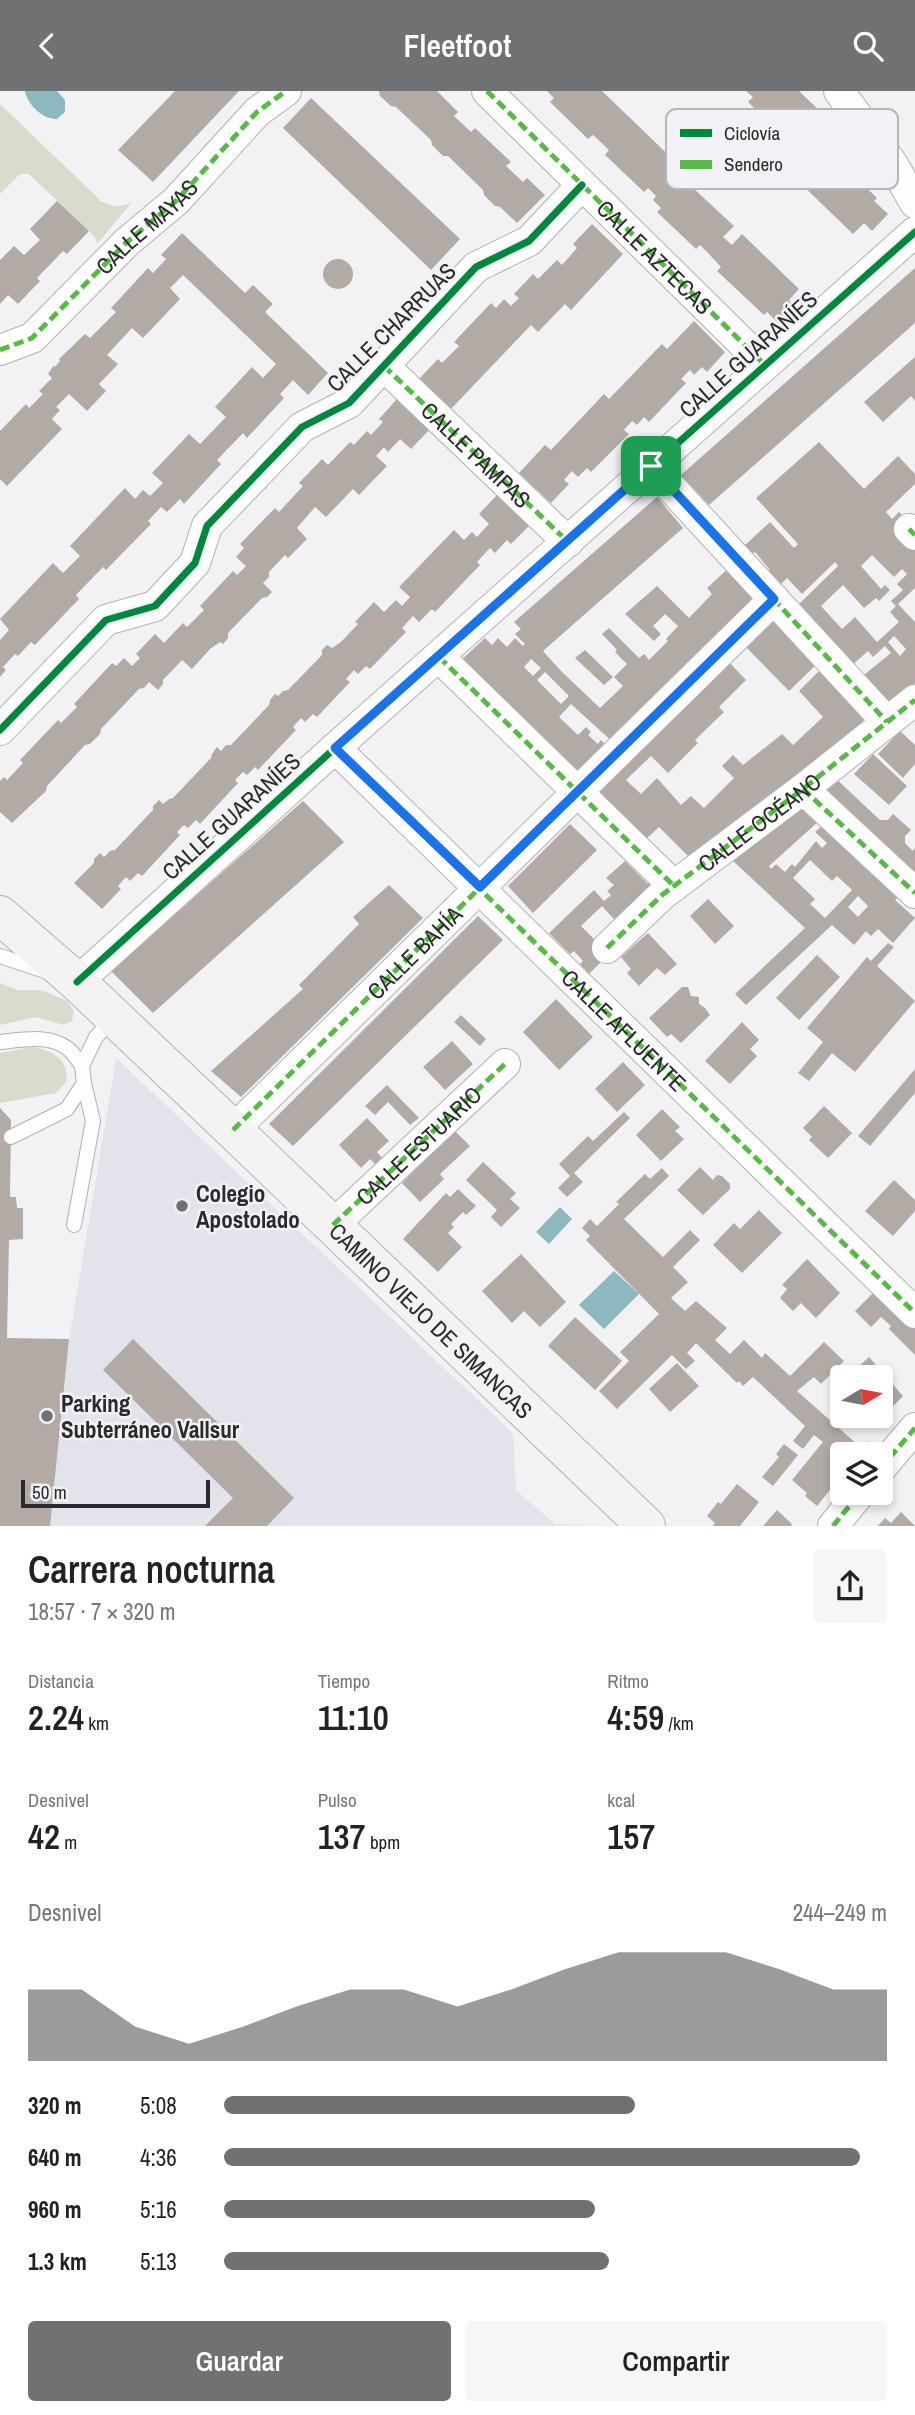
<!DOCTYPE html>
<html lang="es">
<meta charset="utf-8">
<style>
:root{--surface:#fff;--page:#f6f6f6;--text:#222;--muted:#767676;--accent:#707172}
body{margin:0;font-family:"Archivo Narrow",sans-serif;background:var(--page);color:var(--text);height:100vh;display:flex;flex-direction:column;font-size:26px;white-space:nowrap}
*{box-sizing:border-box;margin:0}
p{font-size:23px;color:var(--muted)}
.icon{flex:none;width:38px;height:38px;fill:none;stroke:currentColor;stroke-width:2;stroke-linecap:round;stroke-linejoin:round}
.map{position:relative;height:1435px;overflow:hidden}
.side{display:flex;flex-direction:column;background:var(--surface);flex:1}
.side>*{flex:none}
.needle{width:46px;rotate:80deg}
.controls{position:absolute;left:830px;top:1274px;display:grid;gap:14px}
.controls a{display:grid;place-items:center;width:63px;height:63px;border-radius:7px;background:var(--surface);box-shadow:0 4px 10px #0003;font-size:35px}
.scale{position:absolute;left:21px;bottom:18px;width:189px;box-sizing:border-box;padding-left:7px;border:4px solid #2a2b2c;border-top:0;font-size:19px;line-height:24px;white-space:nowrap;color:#2a2b2c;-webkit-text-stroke:5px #f1f1f6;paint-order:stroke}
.pin{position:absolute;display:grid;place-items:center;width:60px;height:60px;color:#fff;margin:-30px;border-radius:14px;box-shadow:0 4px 10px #0006}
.round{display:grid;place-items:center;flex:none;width:74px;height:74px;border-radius:7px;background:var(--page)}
.head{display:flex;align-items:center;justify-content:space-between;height:119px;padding:0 28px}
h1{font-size:38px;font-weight:600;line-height:52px}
.figures{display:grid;grid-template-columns:repeat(3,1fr);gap:10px;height:119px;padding:7px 28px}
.figures div{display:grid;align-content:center}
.figures b{font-size:35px;font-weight:600}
.figures small{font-size:19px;font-weight:400}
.figures p{font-size:19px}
.chart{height:196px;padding:14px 28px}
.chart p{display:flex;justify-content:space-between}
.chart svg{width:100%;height:126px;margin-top:7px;fill:var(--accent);opacity:.7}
.cta{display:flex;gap:14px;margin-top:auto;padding:14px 28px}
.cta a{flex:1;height:80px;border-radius:7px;background:var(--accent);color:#fff;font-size:28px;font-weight:600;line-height:80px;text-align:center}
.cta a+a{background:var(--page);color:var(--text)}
ul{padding:0 28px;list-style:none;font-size:23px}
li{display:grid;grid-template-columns:112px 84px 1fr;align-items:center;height:52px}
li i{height:18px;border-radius:9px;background:var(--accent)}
header{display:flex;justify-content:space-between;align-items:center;height:91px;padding:0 28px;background:var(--accent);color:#fff;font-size:32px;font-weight:600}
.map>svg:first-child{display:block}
</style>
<header><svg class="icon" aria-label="back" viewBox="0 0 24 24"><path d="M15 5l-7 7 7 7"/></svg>Fleetfoot<svg class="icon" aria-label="search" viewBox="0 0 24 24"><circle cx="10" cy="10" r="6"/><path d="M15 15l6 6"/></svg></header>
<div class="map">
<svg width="915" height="1435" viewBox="0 0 915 1435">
<rect width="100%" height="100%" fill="#f2f2f5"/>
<polygon fill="#e3e3ec" points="116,967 513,1342 516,1399 555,1433 604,1435 50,1435 69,1248"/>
<g fill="#d9dbcc">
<path d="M0 13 101 110C113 116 122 117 133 110L97 153 95 146 29 83H20L0 103Z"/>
<polygon points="0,892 18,899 39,899 48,902 67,910 74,920 72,930 64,934 36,926 0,934"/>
<path d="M32 956C52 959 70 969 66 991L56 1002 0 1012V962Z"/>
</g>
<g fill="#8cb8bf">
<path d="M25 0H57L65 9V21L57 28C43 29 27 13 25 0Z"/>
<polygon points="560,1116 572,1128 549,1153 536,1141"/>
<polygon points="614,1180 639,1203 604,1238 579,1214"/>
</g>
<g fill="#b2aba5" fill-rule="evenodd">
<polygon points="175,0 239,0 153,91 118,59"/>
<polygon points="379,0 437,0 458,21 454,25 471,41 475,37 511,71 506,75 523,91 527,87 545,104 517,132 500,116 495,115 484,104 483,99 448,65 443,65 432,54 431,49 396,16 391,15 380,5"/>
<polygon points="547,0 602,0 683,78 678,83 734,135 723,146 732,154 742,143 799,198 789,209 797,217 779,233 767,221 764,224 717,180 721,176 708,162 700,154 696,158 657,121 661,117 653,109 656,105 648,97 644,101 605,64 609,59 593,44 588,48 550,11 554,7"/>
<polygon points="746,0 799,0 825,25 821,29 829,37 815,52 828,66 831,62 877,107 874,110 888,123 872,140 864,132 853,143 796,88 806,77 798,69 803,64 748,11 753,6"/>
<polygon points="311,7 460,148 431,179 283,37"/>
<polygon points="57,110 89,140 67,163 63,160 37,187 40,190 18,213 8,204 0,213 0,169 14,155 24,164 40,149 30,138"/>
<polygon points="592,133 623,163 571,219 565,213 538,241 531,234 451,318 419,288 438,268 442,272 459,255 454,251 491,212 496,217 504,208 511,215 519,207 514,203 533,183 538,188 557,169 562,174 577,157 573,153"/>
<polygon points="182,142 245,202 253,194 273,213 265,221 328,282 308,304 293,289 280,303 284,307 247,347 243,342 217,369 221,373 184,413 180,408 167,421 161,416 148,430 151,433 106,479 103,476 76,504 79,508 35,554 31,551 18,565 15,563 3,576 6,579 0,586 0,549 9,539 0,528 53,472 63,482 80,465 70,455 125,397 135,408 143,399 150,405 163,392 152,382 189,343 200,353 226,326 215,316 252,276 263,287 276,273 183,184 170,197 180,208 143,247 132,237 107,264 118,273 99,293 106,300 87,320 69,303 56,316 60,319 52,328 62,338 7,395 0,388 0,340 26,313 29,317 43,303 39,300 52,287 48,283 54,274 55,276 60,270 59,268 85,243 90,247 116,221 111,217 148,177 153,182 166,168 161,164"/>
<circle cx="338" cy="183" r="15"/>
<polygon points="915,177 915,232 709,414 681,384"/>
<polygon points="694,230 725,261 707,281 702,276 694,284 690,279 681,288 686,292 649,331 644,326 637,334 632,330 624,339 629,343 591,381 587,377 578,386 572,380 564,389 569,393 551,412 519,382 545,354 551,359 604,303 609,308 662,253 667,258"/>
<polygon points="915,266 915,310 911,305 883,331 864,311"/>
<polygon points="397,308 429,339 411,358 400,348 388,361 384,356 376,365 387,375 359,404 353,398 326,426 315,416 297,437 307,448 288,467 285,464 269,481 269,486 263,492 272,501 267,506 262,507 228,542 228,547 223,553 220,551 210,558 192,578 182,569 163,589 163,593 158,599 149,591 144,597 139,598 101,638 100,643 90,653 85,654 47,695 46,700 12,732 0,721 0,690 4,686 7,689 23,672 20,669 58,629 61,632 77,616 74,613 112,572 116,575 124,567 132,575 140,567 136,563 155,543 164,552 183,532 187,536 204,519 200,515 233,480 237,484 246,475 236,466 244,457 240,453 275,417 279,421 303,395 299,392 322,368 328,374 350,351 354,354 367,340 371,344 383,331 379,328"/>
<path d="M819 351 864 398 898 365 915 383V393L886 421 892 428 899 421 907 429 915 454V497L898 513 915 531V592L884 616 859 588 891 562 885 555 873 566 868 560 850 576 795 517 838 475 835 471 802 503 787 487 776 498 764 484 770 479 755 461 751 464 743 456 770 431 794 457 798 453 756 407ZM872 464 894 486 902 478 907 483 897 493 903 499 891 510 896 515 890 521 899 531 877 551 855 526 842 538 821 515 843 494 864 517 876 507 879 510 890 499 885 494 881 498 861 475ZM894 545 906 558 900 565 888 551Z"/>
<polygon points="497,404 529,435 511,453 507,449 495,462 490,457 477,471 480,474 435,521 432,518 419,531 413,525 402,537 406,541 370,578 366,575 358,583 354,579 346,588 350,591 317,626 313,623 305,631 301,627 293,636 296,639 258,679 255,676 247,684 243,681 235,689 238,692 200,733 196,729 188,737 184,734 177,741 180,744 142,785 138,782 130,790 126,786 118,795 121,798 102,818 74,792 94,772 94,768 100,762 104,766 110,760 115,759 153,719 153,715 159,709 163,713 169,708 173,707 211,667 212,663 217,656 221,660 226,654 231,654 269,614 270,609 275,603 278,605 283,600 288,599 322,564 322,559 327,554 332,557 341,551 358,533 355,531 374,511 384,521 396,509 402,515 410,506 399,496 454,439 464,449 472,441 477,446 489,433 479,423"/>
<path d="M657 406 683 437 543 560 561 580 600 617 623 595 614 586 627 573 615 561 617 559 602 543 609 537 639 567 644 563 649 569 668 550 666 548 678 535 665 523 653 535 661 543 654 550 625 523 657 495 689 527 712 503 707 497 731 475 759 506 616 654 571 613 559 626 578 644 586 636 591 641 588 644 598 653 601 649 611 659 581 688 459 571 485 547 492 554 498 547 507 556 515 547 523 555 525 553 515 543 521 538 514 531ZM531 568 541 577 533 585 524 576ZM545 581 569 605 561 613 537 589Z"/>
<polygon points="772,520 819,571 789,600 741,551"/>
<polygon points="585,559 613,586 604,594 575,567"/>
<polygon points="725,567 746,589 719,616 724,621 695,649 698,652 668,682 651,665 626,689 641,703 657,687 681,714 691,705 704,717 734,687 722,675 733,664 743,674 782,643 793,654 823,626 799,600 824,575 867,622 860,635 693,770 659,736 645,749 592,699"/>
<polygon points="900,640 915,654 915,673 903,687 878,663"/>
<polygon points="873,663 907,695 889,714 854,683"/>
<polygon points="833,685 880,729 888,729 893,723 911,739 905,745 905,752 913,760 915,757 915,791 817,698"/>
<polygon points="303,710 344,751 153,922 111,880"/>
<path d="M799 712 819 730 769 775 771 778 776 773 785 781 792 773 795 776 816 750 822 757 827 752 815 741 823 734 899 806 895 809 915 827 893 852 878 838 871 845 866 840 854 854 832 834 746 914 735 903 805 837 732 769ZM810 769 832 790 837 785 852 799 825 827 810 813 815 808 793 787ZM858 805 868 815 858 826 848 816Z"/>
<polygon points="570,733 597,759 533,822 508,795"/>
<polygon points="625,770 648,793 650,791 659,800 621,836 602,815 581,835 609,863 589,883 580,873 583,870 574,860 570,863 549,842 594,799 604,810 611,804 607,800 614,794 606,787"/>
<polygon points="389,794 423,827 241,1006 211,980 303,898 299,894 359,833 353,826"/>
<polygon points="708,808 734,835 715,853 690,825"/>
<polygon points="478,825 503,849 293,1055 269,1033"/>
<polygon points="648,842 677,873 665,884 657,877 639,895 627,882 631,878 621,866"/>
<polygon points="888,852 894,856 877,875 915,910 855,981 832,962 809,990 798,982 823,951 807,937 867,866 871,870"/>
<polygon points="817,864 840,886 799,929 776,907"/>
<polygon points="682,896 688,896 691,905 699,906 699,913 705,917 710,924 681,952 671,943 667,946 649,927"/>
<polygon points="556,908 593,946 559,979 523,941"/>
<polygon points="461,924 486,948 480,955 454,931"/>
<polygon points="742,931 759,949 750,958 757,965 730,993 705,970"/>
<polygon points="452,950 473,973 445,999 423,976"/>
<polygon points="623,971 645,994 617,1021 595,998"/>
<polygon points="915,978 915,1002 870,1055 858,1045"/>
<polygon points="387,994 419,1027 410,1034 388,1011 375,1024 365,1015"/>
<polygon points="824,1015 852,1042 828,1067 809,1049 812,1046 803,1037"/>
<polygon points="0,1017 11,1029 10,1106 16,1106 17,1117 23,1117 23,1148 9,1149 7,1247 69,1248 50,1435 0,1435"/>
<polygon points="662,1018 680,1036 675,1040 684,1048 661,1070 636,1044"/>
<polygon points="624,1021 630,1027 574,1082 583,1091 567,1106 558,1097 570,1085 559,1073 588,1045 593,1050"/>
<polygon points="367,1027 389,1050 377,1061 383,1068 376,1074 370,1068 361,1077 339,1054"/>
<polygon points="452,1037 470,1055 440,1083 444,1088 420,1111 402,1092 411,1083 407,1079"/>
<polygon points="483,1071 516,1102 510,1108 520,1117 501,1136 491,1126 497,1119 466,1089"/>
<polygon points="700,1076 713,1089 717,1084 722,1085 730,1093 730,1098 703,1124 677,1099"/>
<polygon points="662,1077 669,1085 624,1128 663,1166 690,1139 700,1149 673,1176 688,1191 671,1207 685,1220 696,1210 727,1237 715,1249 730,1263 744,1249 762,1267 765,1262 790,1285 824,1251 844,1270 821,1293 814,1286 797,1300 858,1354 850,1363 842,1363 842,1388 840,1390 838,1389 817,1415 805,1405 807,1402 792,1389 823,1351 814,1344 803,1358 793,1350 805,1335 753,1286 743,1295 739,1290 737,1292 696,1252 687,1262 695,1270 686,1278 672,1264 617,1318 599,1300 629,1270 620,1261 659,1223 586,1149 590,1145 582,1137 590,1128 597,1135 619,1113 616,1111 645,1083 650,1088"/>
<polygon points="894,1089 915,1109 915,1120 893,1145 865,1120"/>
<polygon points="458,1098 476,1115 466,1124 463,1121 451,1133 454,1136 448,1142 462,1156 438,1181 403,1148 446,1102 450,1106"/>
<polygon points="759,1119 782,1142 742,1182 713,1154 734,1132 740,1138"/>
<polygon points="521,1163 566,1211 540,1236 524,1220 512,1232 482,1200"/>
<polygon points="807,1168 840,1202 816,1227 801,1212 793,1220 780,1207 787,1198 782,1194"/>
<polygon points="877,1198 915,1235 915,1264 889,1238 891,1235 881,1226 871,1236 855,1220"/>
<polygon points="575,1226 622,1270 595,1299 548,1255"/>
<polygon points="133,1248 294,1407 267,1435 205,1435 233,1407 103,1279"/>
<polygon points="869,1266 903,1305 875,1334 857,1325 880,1325 880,1286 860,1286 854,1280"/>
<polygon points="677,1272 699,1295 670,1321 649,1298"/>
<polygon points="867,1350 881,1363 863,1363 859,1359"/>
<polygon points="784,1353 798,1364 773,1395 762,1386 779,1366 776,1363"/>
<polygon points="737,1393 759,1411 740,1435 713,1435 715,1432 707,1425 718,1411 721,1413"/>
<polygon points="777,1419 792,1433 791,1435 763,1435"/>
<polygon points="901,1421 915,1435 878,1435 885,1427 891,1432"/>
</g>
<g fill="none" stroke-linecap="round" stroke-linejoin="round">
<g stroke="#b1b1b3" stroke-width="16">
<g id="lane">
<polyline points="0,865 45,880"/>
<path d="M0 951C21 949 49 943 67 957 73 961 78 969 82 975"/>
<polyline points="11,1046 67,1018 84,992"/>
<polyline points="74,1134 93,1030 84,992 82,975 96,946 112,929"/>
</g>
</g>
<g stroke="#b1b1b3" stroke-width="32">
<g id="street">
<path id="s1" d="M487 0 765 274"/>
<polyline points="839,0 892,72 915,112"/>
<path id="s2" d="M0 259 32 247 127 151 176 110 257 21 286 0"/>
<path id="s3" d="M384 275 568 451"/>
<polyline points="651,375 887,631"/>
<polyline points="909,438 915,444"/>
<polyline points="439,566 674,795"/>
<polyline points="0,639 106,529 155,515 195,472 207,435 302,336 349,312 476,176 529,150 582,94"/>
<polyline points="335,657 915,1222"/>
<polyline points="803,698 915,802"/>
<polyline points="607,857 662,804 803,698 915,609"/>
<polyline points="77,891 335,657 915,141"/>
<polyline points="233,1039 774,508"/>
<path id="s4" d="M333 1134 505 973"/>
<polyline points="880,1378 915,1337"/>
<polyline points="833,1435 860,1402"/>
</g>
</g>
<g stroke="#b1b1b3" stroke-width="40">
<g id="secondary">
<path id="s5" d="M0 824 77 891 233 1039 646 1435"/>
</g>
</g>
<use href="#lane" stroke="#fdfdfe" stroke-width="14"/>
<use href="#street" stroke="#fdfdfe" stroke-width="30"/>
<use href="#secondary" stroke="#f5f2f3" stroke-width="38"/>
<g stroke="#58b947" stroke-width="5" stroke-dasharray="10 5" stroke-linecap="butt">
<polyline points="487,0 765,274"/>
<polyline points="0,259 32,247 127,151 176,110 257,21 286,0"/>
<polyline points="384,275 568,451"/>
<polyline points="651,375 887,631"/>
<polyline points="909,438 915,444"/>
<polyline points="439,566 674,795"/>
<path id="s6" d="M335 657 915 1222"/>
<polyline points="803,698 915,802"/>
<path id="s7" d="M607 857 662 804 803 698 915 609"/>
<path id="s8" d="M233 1039 774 508"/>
<polyline points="333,1134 505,973"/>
<polyline points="880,1378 915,1337"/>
<polyline points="833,1435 860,1402"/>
</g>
<g stroke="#f1f1f6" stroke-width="11">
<g id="cycleway">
<polyline points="0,639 106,529 155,515 195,472 207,435 302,336 349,312 476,176 529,150 582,94"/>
<polyline points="77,891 335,657 915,141"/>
</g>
</g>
<use href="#cycleway" stroke="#00873e" stroke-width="7"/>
</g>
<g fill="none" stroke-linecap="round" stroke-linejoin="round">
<g stroke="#fff" stroke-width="14">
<polygon id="route" points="651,375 774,508 480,796 335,657"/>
</g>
<use href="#route" stroke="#1a73e8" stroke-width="9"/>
</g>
<g fill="#707172" stroke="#f1f1f6" stroke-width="2.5">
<circle cx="182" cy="1115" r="7"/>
<circle cx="47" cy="1325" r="7"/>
</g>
<g text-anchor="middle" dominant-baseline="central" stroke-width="5" stroke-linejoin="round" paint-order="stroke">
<g font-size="23" fill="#2a2b2c" stroke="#f1f1f6">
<text stroke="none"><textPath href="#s2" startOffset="194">CALLE MAYAS</textPath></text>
<text stroke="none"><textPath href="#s1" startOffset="236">CALLE AZTECAS</textPath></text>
<text transform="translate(391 236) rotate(-45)">CALLE CHARRUAS</text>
<text transform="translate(748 263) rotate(-42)">CALLE GUARANÍES</text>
<text stroke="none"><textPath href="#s3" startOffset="128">CALLE PAMPAS</textPath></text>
<text transform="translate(231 725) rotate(-42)">CALLE GUARANÍES</text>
<text stroke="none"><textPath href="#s7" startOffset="198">CALLE OCÉANO</textPath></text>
<text stroke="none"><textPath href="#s8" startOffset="254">CALLE BAHÍA</textPath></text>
<text stroke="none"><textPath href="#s6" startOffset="404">CALLE AFLUENTE</textPath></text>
<text stroke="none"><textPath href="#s4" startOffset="117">CALLE ESTUARIO</textPath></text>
<text stroke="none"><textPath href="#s5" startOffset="592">CAMINO VIEJO DE SIMANCAS</textPath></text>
</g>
<g font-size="23" font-weight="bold" fill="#2a2b2c" stroke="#f1f1f6" text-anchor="start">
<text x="196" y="1102">Colegio<tspan x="196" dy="26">Apostolado</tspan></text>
<text x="61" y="1312">Parking<tspan x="61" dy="26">Subterráneo Vallsur</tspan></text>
</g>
</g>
<rect x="666" y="18" width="232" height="80" rx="10" fill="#f1f1f6" stroke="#b5b6b9" stroke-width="2"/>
<rect x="680" y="38" width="32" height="8" fill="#00873e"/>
<rect x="680" y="69" width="32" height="9" fill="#58b947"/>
<g font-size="19" fill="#2a2b2c">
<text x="724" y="49">Ciclovía</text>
<text x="724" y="80">Sendero</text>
</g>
</svg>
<div class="controls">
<a><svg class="needle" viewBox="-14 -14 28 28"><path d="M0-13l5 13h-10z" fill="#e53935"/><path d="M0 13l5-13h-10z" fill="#767676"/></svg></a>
<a><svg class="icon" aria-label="layers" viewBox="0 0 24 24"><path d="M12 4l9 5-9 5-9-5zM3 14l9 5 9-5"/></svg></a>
</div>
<div class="scale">50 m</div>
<div class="pin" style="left:651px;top:375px;background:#1e9e55"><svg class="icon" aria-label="arrive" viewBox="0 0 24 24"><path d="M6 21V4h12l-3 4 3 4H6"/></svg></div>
</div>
<section class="side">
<div class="head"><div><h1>Carrera nocturna</h1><p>18:57 · 7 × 320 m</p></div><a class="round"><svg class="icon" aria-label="share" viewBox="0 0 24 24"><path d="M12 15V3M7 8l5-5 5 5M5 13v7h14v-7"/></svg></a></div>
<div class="figures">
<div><p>Distancia</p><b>2.24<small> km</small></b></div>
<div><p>Tiempo</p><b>11:10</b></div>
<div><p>Ritmo</p><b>4:59<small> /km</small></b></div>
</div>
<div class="figures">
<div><p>Desnivel</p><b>42<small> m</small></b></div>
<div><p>Pulso</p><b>137<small> bpm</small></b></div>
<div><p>kcal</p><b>157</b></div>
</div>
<div class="chart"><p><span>Desnivel</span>244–249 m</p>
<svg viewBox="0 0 160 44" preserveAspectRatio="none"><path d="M0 44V19L10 19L20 32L30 38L40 32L50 25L60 19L70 19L80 25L90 19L100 12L110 6L120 6L130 6L140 12L150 19L160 19V44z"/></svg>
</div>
<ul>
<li><b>320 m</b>5:08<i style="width:62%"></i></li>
<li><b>640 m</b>4:36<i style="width:96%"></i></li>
<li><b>960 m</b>5:16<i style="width:56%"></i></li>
<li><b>1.3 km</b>5:13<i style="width:58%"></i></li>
</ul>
<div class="cta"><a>Guardar</a><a>Compartir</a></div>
</section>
